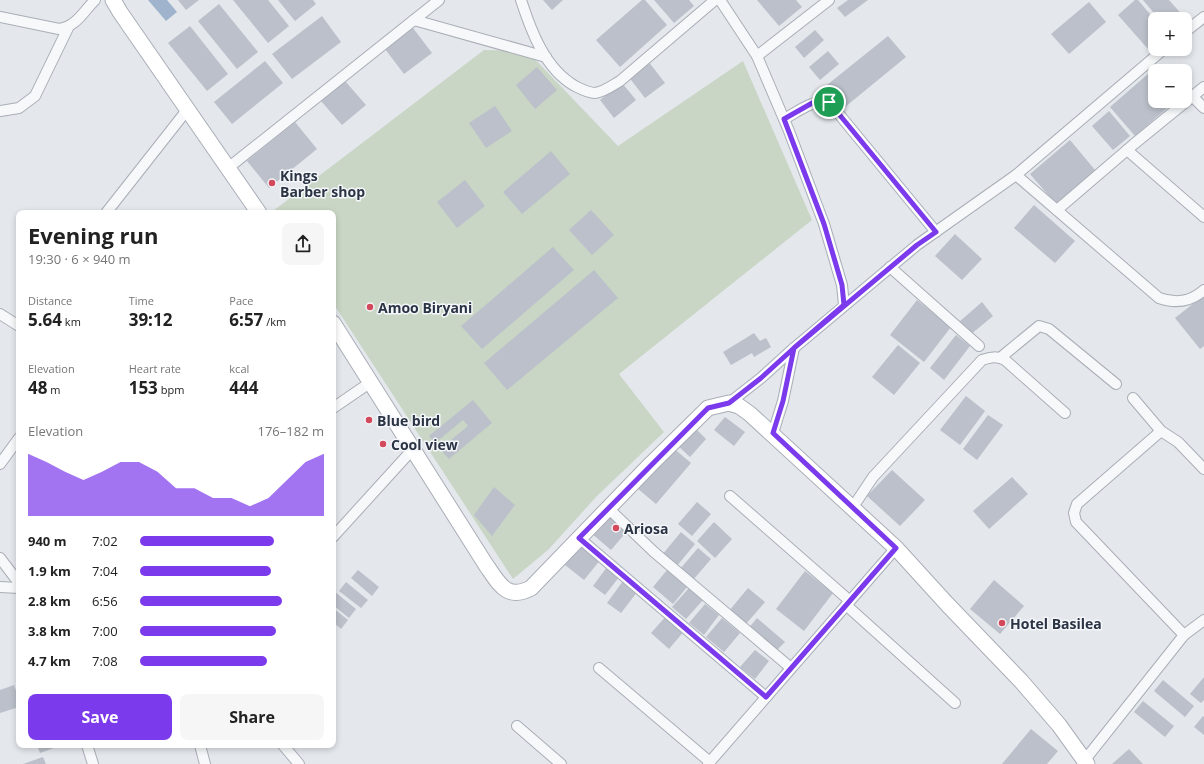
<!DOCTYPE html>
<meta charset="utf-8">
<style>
:root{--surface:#fff;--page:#f6f6f6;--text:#222;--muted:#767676;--accent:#7c3aed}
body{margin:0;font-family:"Open Sans",sans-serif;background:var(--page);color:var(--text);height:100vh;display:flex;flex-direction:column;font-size:15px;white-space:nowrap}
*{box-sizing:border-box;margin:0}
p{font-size:13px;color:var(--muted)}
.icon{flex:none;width:22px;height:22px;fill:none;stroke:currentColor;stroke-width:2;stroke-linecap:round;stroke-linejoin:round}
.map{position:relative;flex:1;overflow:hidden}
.drawer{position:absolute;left:16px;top:210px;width:320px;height:538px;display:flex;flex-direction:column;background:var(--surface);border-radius:8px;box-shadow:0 2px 6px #0003}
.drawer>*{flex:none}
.tools{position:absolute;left:1148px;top:12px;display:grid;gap:8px}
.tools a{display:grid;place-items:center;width:44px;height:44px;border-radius:8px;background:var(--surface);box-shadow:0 2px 6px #0003;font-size:20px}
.pin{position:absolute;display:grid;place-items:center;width:34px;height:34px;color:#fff;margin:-17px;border:2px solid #fff;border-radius:50%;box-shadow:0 1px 4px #0007}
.round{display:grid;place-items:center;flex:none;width:42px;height:42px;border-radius:8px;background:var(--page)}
.headline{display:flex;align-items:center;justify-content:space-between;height:68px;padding:0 12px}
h1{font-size:22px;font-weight:700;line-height:30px}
.stats{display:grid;grid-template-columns:repeat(3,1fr);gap:6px;height:68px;padding:4px 12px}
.stats div{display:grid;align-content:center}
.stats b{font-size:17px;font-weight:700}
.stats small{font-size:11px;font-weight:400}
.stats p{font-size:11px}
.chart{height:112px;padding:8px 12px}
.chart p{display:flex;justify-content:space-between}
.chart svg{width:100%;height:72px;margin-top:4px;fill:var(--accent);opacity:.7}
.action{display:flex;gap:8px;margin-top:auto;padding:8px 12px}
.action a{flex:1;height:46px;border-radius:8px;background:var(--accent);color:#fff;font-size:16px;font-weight:700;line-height:46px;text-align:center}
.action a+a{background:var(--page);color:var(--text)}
ul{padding:0 12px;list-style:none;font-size:13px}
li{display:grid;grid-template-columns:64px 48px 1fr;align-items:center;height:30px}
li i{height:10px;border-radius:5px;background:var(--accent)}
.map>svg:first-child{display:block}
</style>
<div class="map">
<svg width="1204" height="764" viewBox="0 0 1204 764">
<rect width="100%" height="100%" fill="#e4e7ec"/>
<polygon fill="#c9d6c5" points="484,50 527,51 618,146 743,61 812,220 619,374 664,432 596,497 549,549 513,579 333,303 333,213 275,213 273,211"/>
<polygon fill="#9fb4cc" points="148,0 167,0 177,12 166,21"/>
<g fill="#bbc0ca">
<polygon points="178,0 199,0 186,10"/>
<polygon points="233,0 268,0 289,26 268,43"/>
<polygon points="278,0 313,0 316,4 295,21"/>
<polygon points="543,0 563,0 552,10"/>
<polygon points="642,0 645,0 667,25 620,67 596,40"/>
<polygon points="654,0 689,0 694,6 674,23"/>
<polygon points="757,0 796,0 802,7 779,26"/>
<polygon points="848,0 868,0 845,17 837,8"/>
<polygon points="1135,0 1138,0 1155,20 1155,43 1148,49 1118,15"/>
<polygon points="1143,0 1169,0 1185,18 1183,19 1159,19"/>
<polygon points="1089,2 1106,22 1069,54 1051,34"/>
<polygon points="219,4 258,52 237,69 198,21"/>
<polygon points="322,16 341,42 292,79 272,54"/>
<polygon points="190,26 228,74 207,91 168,43"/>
<polygon points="413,28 432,53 404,74 385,49"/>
<polygon points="815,30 824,40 804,58 795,47"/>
<polygon points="888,36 906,57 845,107 827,85"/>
<polygon points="828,51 839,64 820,80 809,67"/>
<polygon points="265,61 283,83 232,124 214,102"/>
<polygon points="648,61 665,83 645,98 628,76"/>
<polygon points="537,67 557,90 535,109 516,85"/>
<polygon points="1149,73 1155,80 1155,101 1173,101 1174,102 1135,136 1110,107"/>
<polygon points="345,81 366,105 342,125 321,101"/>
<polygon points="622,83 636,100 614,118 600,100"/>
<polygon points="495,106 512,131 486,148 469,123"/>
<polygon points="1109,111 1130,136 1113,150 1092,126"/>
<polygon points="295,122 317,149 269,188 247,161"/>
<polygon points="1070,140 1095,170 1056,204 1030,174"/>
<polygon points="551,151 570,174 522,214 503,192"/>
<polygon points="465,180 485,206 457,228 437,202"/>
<polygon points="1034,205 1075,241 1055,263 1014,228"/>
<polygon points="591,210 614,235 592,255 569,230"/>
<polygon points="955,234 982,259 962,280 935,256"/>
<polygon points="553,247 574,270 482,349 461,326"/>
<polygon points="594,270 618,298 507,390 484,363"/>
<polygon points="1204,295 1204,346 1200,349 1175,318"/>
<polygon points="917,300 951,327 924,362 890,335"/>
<polygon points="982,302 993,316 970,335 959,322"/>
<polygon points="754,333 760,341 766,338 771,347 754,357 752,353 731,365 723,352"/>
<polygon points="956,335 970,346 944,380 930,368"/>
<polygon points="898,345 920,363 894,395 872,377"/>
<polygon points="966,396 985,411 960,445 940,430"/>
<polygon points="473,400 492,423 449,459 440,449 468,426 463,420 435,443 429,436"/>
<polygon points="988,415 1003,425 977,460 963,449"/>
<polygon points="725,417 745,432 734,446 714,430"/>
<polygon points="694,427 706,439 690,457 677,445"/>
<polygon points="672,447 691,463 656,504 637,488"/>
<polygon points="892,470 925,500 900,526 867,496"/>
<polygon points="1012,477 1028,494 989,529 973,511"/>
<polygon points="494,487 515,505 492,536 474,515"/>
<polygon points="697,502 711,514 692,536 678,524"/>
<polygon points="609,513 628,530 611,550 591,533"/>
<polygon points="714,522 732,539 715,558 697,541"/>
<polygon points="681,532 695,544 676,567 662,555"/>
<polygon points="582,544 601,559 584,580 565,565"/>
<polygon points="698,548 711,559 693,580 680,569"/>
<polygon points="607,567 620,576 605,595 593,586"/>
<polygon points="358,570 379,587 372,596 351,578"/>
<polygon points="667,570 687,587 673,604 653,587"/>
<polygon points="805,571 833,593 804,631 776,609"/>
<polygon points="994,580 1024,606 1000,634 970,609"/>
<polygon points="623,581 638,591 621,613 607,603"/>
<polygon points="346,582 368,600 361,608 339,591"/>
<polygon points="689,588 703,600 686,619 672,607"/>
<polygon points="748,588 765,602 745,625 729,611"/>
<polygon points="335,592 356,609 349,618 333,605 333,594"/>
<polygon points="705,604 719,615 704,635 689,623"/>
<polygon points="333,608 348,620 341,629 333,622"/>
<polygon points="667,615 685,630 669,649 651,633"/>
<polygon points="722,618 740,633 724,652 706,637"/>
<polygon points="757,618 785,642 775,652 748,629"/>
<polygon points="755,650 769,661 755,679 740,667"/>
<polygon points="1204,677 1204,700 1201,703 1190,694"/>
<polygon points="1163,680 1194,706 1185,717 1154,691"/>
<polygon points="14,685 19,700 19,707 0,713 0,690"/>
<polygon points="1143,701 1174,726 1165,737 1134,712"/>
<polygon points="1203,716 1204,717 1204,735 1194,727"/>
<polygon points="1031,729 1058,751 1047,764 1002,764"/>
<polygon points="37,745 62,745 40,753"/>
<polygon points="1129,749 1143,764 1112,764"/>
<polygon points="43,757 46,764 23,764"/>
</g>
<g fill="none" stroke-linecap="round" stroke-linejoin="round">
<g stroke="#a9aeb7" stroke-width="12">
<g id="street">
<path d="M521 0C531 31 545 69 575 86 581 89 588 93 595 93 604 92 613 85 620 81L715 0"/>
<polyline points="720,0 757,56 789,131 824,224 842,285 844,305"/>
<path d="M0 17 59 29C77 26 83 12 95 0"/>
<polyline points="414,20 546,57"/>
<polyline points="1185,32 1204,17"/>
<polyline points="757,56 829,0"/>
<polyline points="1193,97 1204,108"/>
<polyline points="0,111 19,108 35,96 68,28"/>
<path d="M784 119C799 111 812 100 829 102L936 232"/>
<polyline points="1127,150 1204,217"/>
<polyline points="228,168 439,0"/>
<path d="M1016 175 1159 298C1176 304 1190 302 1204 290"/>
<polyline points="1057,210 1134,144 1204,87"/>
<polyline points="106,213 187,110"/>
<polyline points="890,267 979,346"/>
<polyline points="0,314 19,326"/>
<polyline points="1000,358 1039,326 1049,329 1116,384"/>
<polyline points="1133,398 1161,431 1178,442 1204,469"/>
<polyline points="729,403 761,378 794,348 917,245 1016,175 1164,49"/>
<polyline points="333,408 371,382"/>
<polyline points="1161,431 1077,504 1074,513 1076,522 1184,635"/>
<polyline points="773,433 783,401 794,348"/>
<polyline points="0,464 19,438"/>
<polyline points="730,496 850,601"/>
<path d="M853 507 873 477 982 360C991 357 997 356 1005 360L1065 413"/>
<polyline points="609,509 654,552 791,668"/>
<polyline points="333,537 413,449"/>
<polyline points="579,538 766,697"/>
<polyline points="0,558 19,583"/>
<polyline points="0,587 19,588"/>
<polyline points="846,605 955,703"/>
<polyline points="599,668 710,762"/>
<polyline points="517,726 561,764"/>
<polyline points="87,745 93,764"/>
<polyline points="200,745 205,764"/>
<polyline points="283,745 299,764"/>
<polyline points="1084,761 1184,635 1204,620"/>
<polyline points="708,764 896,548"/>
</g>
</g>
<g stroke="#a9aeb7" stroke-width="17">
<g id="secondary">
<polyline points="113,0 120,12 259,213"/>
<path d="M333 323 486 565C499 583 506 601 531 588L651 464 708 408 729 403 739 406 750 414 896 548 947 604 1021 681 1059 725 1087 764"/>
</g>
</g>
<use href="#street" stroke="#f7f8fa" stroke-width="10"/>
<use href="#secondary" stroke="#fff" stroke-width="15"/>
</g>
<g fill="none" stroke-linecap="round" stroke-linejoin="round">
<g stroke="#fff" stroke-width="8">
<polyline id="route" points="829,102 814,102 784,119 824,224 842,285 844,305 794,348 761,378 729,403 708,408 579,538 766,697 896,548 773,433 783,401 794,348 917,245 936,232 829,102"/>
</g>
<use href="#route" stroke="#7c3aed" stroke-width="5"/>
</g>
<g fill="#d1495b" stroke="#f4f6f9" stroke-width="1.5">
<circle cx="272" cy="183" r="4"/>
<circle cx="370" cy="307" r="4"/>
<circle cx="369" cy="420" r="4"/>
<circle cx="383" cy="444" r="4"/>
<circle cx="616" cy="528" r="4"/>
<circle cx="1002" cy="623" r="4"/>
</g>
<g text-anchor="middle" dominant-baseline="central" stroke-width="3" stroke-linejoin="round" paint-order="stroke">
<g font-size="14" font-weight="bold" fill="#2b3445" stroke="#f4f6f9" text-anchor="start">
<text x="280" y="175">Kings<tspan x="280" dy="16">Barber shop</tspan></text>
<text x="378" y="307">Amoo Biryani</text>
<text x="377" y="420">Blue bird</text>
<text x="391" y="444">Cool view</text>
<text x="624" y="528">Ariosa</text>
<text x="1010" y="623">Hotel Basilea</text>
</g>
</g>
</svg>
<div class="tools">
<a>+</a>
<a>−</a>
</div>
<div class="pin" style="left:829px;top:102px;background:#1e9e55"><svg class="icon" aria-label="arrive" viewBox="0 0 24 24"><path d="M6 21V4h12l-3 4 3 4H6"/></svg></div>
<section class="drawer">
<div class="headline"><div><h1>Evening run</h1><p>19:30 · 6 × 940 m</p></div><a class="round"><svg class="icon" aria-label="share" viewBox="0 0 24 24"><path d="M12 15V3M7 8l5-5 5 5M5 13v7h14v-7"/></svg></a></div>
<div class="stats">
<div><p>Distance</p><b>5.64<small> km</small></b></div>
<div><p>Time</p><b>39:12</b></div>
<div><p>Pace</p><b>6:57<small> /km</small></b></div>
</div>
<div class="stats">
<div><p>Elevation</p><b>48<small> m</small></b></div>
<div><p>Heart rate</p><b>153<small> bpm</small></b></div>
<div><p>kcal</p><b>444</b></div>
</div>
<div class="chart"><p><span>Elevation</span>176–182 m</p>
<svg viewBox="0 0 160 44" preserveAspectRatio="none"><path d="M0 44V6L10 11L20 17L30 22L40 17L50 11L60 11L70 17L80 27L90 27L100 33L110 33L120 38L130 33L140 22L150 11L160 6V44z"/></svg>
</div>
<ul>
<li><b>940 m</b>7:02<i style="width:73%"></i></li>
<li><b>1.9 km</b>7:04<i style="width:71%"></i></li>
<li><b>2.8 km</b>6:56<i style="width:77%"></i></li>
<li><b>3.8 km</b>7:00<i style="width:74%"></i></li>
<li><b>4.7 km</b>7:08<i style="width:69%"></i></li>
</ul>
<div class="action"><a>Save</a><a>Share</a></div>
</section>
</div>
